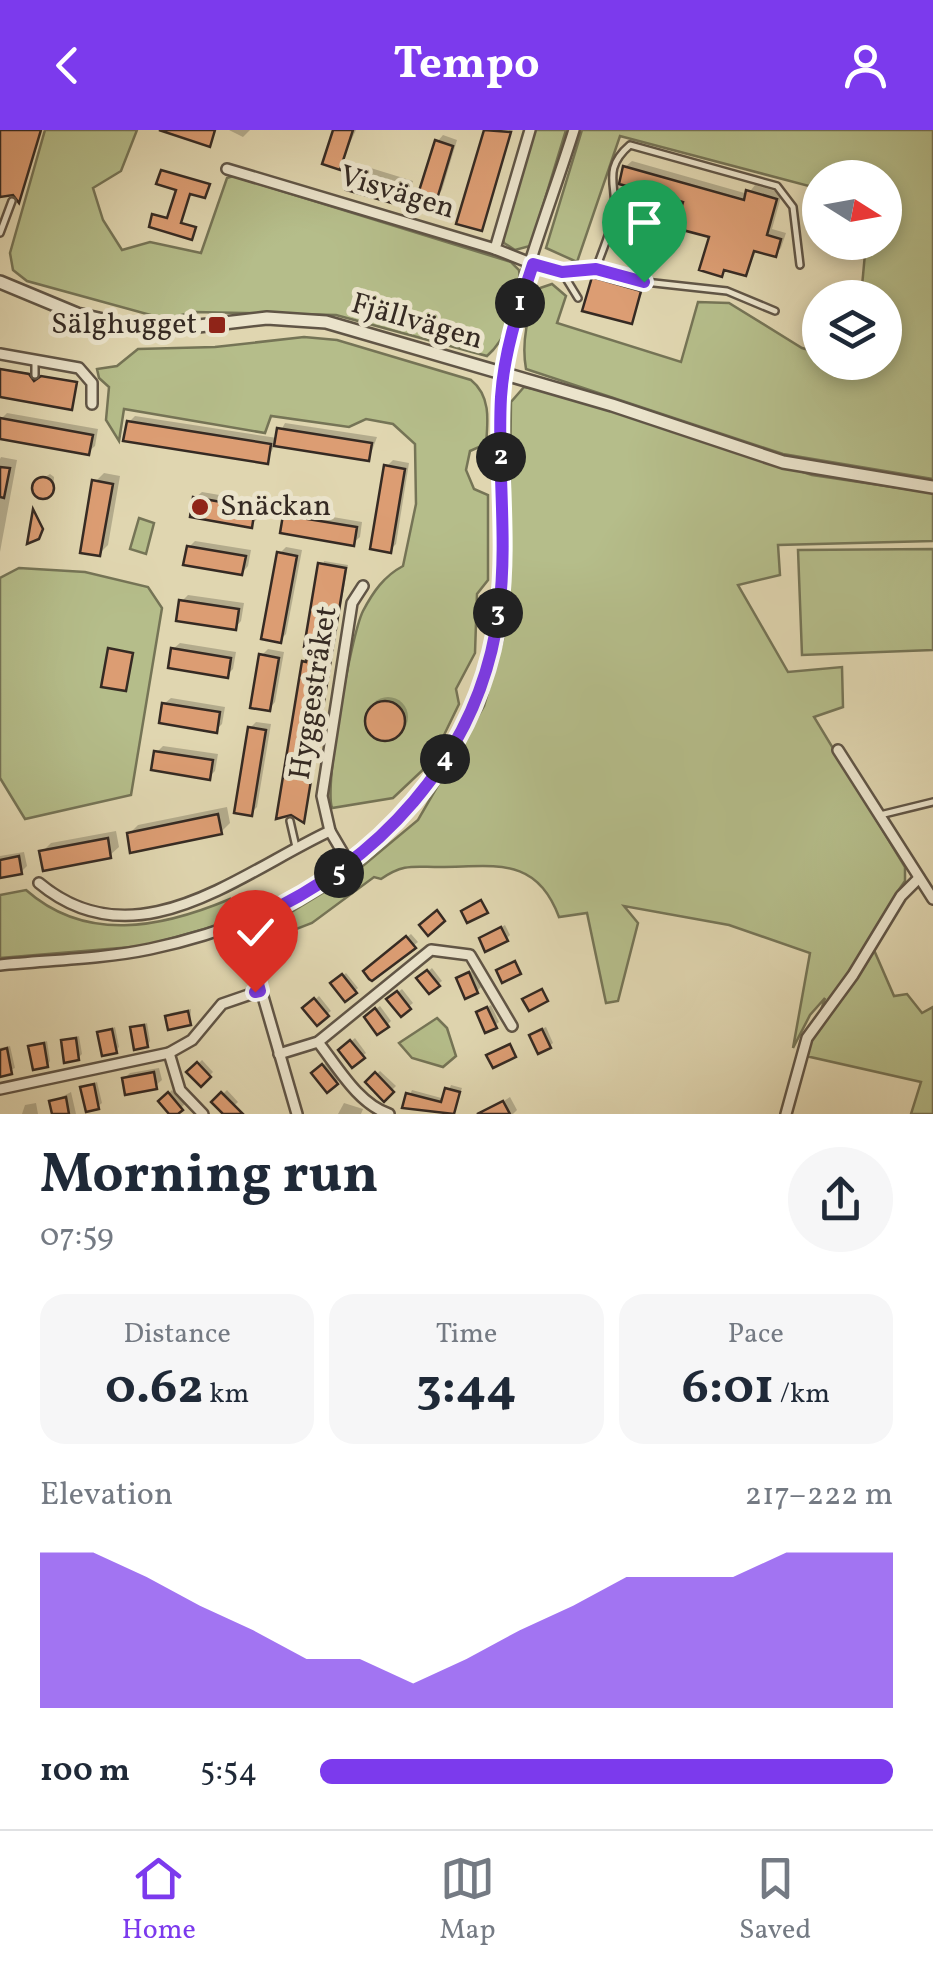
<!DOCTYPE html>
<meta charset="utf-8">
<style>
:root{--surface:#fff;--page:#f6f6f7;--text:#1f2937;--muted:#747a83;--line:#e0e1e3;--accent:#7c3aed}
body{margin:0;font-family:Vollkorn,serif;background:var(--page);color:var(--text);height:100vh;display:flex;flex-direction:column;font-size:38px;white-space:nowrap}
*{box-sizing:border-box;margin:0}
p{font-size:32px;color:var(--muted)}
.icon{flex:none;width:55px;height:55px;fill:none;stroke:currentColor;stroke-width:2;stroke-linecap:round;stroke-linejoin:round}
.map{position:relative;height:984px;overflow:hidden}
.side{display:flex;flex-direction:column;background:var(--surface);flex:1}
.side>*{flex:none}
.needle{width:65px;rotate:101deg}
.buttons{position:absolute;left:802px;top:30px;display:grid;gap:20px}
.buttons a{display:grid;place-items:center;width:100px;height:100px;border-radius:50%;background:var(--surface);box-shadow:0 5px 15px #0003;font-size:50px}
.pin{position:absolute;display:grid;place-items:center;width:85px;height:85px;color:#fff;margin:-102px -42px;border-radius:50% 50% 50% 0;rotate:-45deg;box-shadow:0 0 10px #0007}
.pin .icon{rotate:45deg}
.km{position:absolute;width:50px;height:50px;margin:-25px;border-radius:50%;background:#222;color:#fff;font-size:28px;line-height:50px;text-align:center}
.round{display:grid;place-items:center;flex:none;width:105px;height:105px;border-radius:52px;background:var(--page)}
.head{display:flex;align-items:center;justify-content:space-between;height:170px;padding:0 40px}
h1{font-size:55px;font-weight:700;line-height:75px}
.figures{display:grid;grid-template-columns:repeat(3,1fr);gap:15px;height:170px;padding:10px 40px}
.figures div{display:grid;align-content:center;border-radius:25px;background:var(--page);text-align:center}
.figures b{font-size:50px;font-weight:700}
.figures small{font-size:28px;font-weight:400}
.figures p{font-size:28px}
.chart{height:280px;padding:20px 40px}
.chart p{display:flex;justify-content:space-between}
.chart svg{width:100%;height:180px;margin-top:10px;fill:var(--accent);opacity:.7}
ul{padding:0 40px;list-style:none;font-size:32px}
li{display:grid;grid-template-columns:160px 120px 1fr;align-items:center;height:75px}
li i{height:25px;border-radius:12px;background:var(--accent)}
header{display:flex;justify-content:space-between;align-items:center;height:130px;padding:0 40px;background:var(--accent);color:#fff;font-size:45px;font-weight:700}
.tab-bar{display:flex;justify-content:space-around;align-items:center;height:140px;border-top:2px solid var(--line);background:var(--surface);font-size:28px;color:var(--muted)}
.tab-bar a{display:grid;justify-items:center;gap:5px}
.tab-bar .active{color:var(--accent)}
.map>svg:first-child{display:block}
</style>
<header><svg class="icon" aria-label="back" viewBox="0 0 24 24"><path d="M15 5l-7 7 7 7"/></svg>Tempo<svg class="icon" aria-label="person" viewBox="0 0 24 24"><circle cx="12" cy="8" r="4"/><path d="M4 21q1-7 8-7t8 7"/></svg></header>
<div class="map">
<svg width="933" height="984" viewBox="0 0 933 984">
<rect width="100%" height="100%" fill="#e0d6b0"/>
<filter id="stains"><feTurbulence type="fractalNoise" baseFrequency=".002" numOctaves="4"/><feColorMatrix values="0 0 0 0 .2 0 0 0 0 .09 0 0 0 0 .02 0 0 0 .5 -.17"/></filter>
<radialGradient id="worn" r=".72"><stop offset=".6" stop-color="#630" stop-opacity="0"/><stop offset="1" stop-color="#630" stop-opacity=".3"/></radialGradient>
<g fill="#b5bd8a" stroke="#757456" stroke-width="2.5">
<path d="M45 0H137L121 41 93 58 103 90 122 120 150 112 201 123 227 48 233 46 511 132 519 140C523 165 507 209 487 226L336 185 194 182 165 189 27 151 13 140 10 123Z"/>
<polygon points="535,0 566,0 533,108 530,116 515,120 504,113 502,106"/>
<path d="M582 0H933V349L783 324 526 239C521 211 528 186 537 159L552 154 566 166 557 193 681 232 698 172 729 173 802 218 820 223V232H885V168L861 167 866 113 885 112V48H820V59L620 6 577 132 546 118Z"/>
<path d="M304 207 337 210 471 250C491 266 488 291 486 314L470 321 466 340 474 359 488 365V450L477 464 475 523 456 559 459 574 444 605 427 636 393 668 332 678C324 655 351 505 363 481 373 462 384 446 403 436L416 374 415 314 393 294 366 289 349 297 271 286 265 303 124 279 119 311 106 290 109 257 99 248 97 239 117 236 138 219 215 217Z"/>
<path d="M524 257 559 264 812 345 933 363V411L778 415 780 445 738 455 788 542 842 537 843 577 814 587 905 737V751L898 761 906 764 874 820 894 866 907 864 922 883 933 877V984H911L921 952 806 926 825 868 810 885 793 918 810 823 729 795 624 776 638 793 618 871 606 873 587 783 559 787C536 725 494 737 440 737 414 737 404 733 381 749L374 747 312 793 260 813 270 795 352 745 418 690 484 576 508 492 511 272Z"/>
<polygon points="139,388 154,393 146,424 130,419"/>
<polygon points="933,419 933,520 802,525 798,420"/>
<polygon points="19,438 85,442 148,457 162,478 131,665 25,689 0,648 0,448"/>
<path d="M26 760C86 813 161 798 230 769L233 791 144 816 0 828V765Z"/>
<polygon points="437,888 447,898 456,926 443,937 412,928 399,913"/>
</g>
<g fill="#0003">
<polygon points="229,0 250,0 243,7"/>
<polygon points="335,0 356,0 339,37"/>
<polygon points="443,5 457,10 442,60 436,66 437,12"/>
<polygon points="632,31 748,64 755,55 782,63 772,99 786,103 781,118 775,124 757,119 746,144 727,138 721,144 712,106 686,70 668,65 656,106 650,113 645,59 625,37"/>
<polygon points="361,35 413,51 408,67 402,73 354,42"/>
<polygon points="641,129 644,137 631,139 633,134"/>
<polygon points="600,143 645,155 631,192 594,149"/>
<polygon points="0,238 30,243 36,252 44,246 77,251 72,276 0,265"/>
<polygon points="7,283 98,299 95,316 88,322 0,307 1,289"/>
<polygon points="135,286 277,308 285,293 377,307 369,329 275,314 267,331 129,292"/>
<polygon points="1,327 17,330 0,422 0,329"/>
<polygon points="393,330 409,333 396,414 390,420 386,337"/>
<polygon points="104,343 120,346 108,415 99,424 95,352"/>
<polygon points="50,344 54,347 53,360 37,362 37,352"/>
<polygon points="202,362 260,372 257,389 251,395 195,368"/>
<polygon points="292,380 362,392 360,407 353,413 286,386"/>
<polygon points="195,411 251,420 248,436 242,443 189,417"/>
<polygon points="286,417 302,420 286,504 280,510 280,423"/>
<polygon points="324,431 348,435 303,690 304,533"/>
<polygon points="188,465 244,473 241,491 235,498 182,471"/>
<polygon points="180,513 236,522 233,539 227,545 173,519"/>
<polygon points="268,519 284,522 275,572 269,579 262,525"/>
<circle cx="388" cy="587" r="20"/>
<polygon points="171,568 225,577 222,594 216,600 164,574"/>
<polygon points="256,592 271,594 257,677 251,683 250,598"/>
<polygon points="163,616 218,624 215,641 209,647 157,622"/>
<polygon points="227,677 230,693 221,702 129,704 138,695"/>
<polygon points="116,701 119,717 110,725 42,722 51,713"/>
<polygon points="24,722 27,736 21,742 0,746 0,726"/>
<polygon points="505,795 510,805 506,809 482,808"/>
<polygon points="411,804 418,812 373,848 366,841"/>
<polygon points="432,838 442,851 429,861 420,849"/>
<polygon points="473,840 481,857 477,861 458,849"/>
<polygon points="346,843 358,858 346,869 333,854"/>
<polygon points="402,859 413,873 401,883 390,869"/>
<polygon points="319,866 331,881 317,892 306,878"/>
<polygon points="491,875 499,892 495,895 478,883"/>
<polygon points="380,876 391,891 387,895 370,883"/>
<polygon points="191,879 190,893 167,886 171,883"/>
<polygon points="147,893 150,911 147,915 133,898"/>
<polygon points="115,897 119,917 115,921 100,903"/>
<polygon points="546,897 553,913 549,916 536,902"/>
<polygon points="79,906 82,924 78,928 63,911"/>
<polygon points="355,908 366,923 353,934 341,920"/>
<polygon points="47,911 50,931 47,935 31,917"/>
<polygon points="10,916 15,938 0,944 0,918"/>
<polygon points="202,930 213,942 201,954 190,942"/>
<polygon points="327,932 340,949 327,959 314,943"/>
<polygon points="159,938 162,950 155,956 124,949 130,943"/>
<polygon points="380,941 396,956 384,968 368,952"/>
<polygon points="97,952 102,973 98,976 83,957"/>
<polygon points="451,955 462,958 453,984 405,976 412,960 445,969"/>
<polygon points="172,960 185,974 174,984 161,971"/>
<polygon points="227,960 238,972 226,983 215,972"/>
<polygon points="71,962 76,984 55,984 52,972"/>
<polygon points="510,967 517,980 513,984 484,984"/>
<polygon points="36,973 38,984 22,984 25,975"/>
<polygon points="344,973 363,979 361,984 338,984"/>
</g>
<g fill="#dc9d73" stroke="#352a23" stroke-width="2.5">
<polygon points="0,0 41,0 19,73 13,65 0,67"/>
<polygon points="159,0 215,0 210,17"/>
<polygon points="333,0 353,0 340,40 322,34"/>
<polygon points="484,0 511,2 482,101 456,94"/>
<polygon points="435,10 453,16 437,69 418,64"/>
<polygon points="623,36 744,70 746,60 777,69 767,105 781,109 776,127 754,121 746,146 724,140 722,147 699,140 709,107 675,98 683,72 667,67 650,115 628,109 641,60 619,54"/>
<polygon points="161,40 210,54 205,68 190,64 181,93 196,97 192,110 149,97 152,84 167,88 176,60 156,54"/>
<polygon points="352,40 408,57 402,76 346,60"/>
<polygon points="592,147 641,161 632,194 582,181"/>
<polygon points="0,239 29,244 34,251 41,246 77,252 72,280 0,267"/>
<polygon points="0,288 93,305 89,325 0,309"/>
<polygon points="127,291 271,314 268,334 123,311"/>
<polygon points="277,298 372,313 369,331 274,316"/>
<polygon points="384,335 405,339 391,423 370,419"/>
<polygon points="0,337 10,338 4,368 0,367"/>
<circle cx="43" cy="358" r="11"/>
<polygon points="92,350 113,354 100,426 80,423"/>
<polygon points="193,367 255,378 252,398 190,387"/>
<polygon points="33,379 43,399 39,409 27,414"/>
<polygon points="283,385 357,397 354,416 280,403"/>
<polygon points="187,416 246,426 242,445 183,435"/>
<polygon points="277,422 297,426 281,513 261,509"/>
<polygon points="318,433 346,438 304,693 291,685 276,689 302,531 306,532 309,518 304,517"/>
<polygon points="179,470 239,479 236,500 176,491"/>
<polygon points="108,518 133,523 126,561 101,557"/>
<polygon points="171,518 231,528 228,548 168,538"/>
<polygon points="259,524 279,528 270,581 250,578"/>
<circle cx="385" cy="591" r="20"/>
<polygon points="162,573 220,582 217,603 159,593"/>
<polygon points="248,597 266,600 252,686 234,683"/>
<polygon points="154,621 213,630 210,650 151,640"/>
<polygon points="218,684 222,704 130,723 127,703"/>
<polygon points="108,708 111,728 43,741 39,721"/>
<polygon points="19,726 22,744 0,748 0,730"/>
<polygon points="481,770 488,783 467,793 461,781"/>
<polygon points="437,780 445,791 428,806 419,795"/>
<polygon points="501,797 508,811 485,822 479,808"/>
<polygon points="406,806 416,818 372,851 369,849 363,841"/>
<polygon points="515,831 521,844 502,853 496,840"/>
<polygon points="427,840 440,856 429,864 416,848"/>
<polygon points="469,842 478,863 465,869 456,848"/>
<polygon points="342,844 357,863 345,872 330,853"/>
<polygon points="542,859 548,871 529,881 522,869"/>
<polygon points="397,861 411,879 401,887 386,869"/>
<polygon points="314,868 329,886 317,896 302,878"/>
<polygon points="487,877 497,898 485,903 476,882"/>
<polygon points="375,878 389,897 377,905 364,887"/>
<polygon points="188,881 191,895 168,900 165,886"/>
<polygon points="144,895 148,917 134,920 130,897"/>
<polygon points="112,899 117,923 102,926 97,902"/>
<polygon points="542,899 551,918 538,924 529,905"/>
<polygon points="76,908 79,930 64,933 61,910"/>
<polygon points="350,910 365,928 352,938 338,920"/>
<polygon points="44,913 48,937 33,940 28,916"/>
<polygon points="510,914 516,927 493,938 486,925"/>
<polygon points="7,918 12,944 0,947 0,920"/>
<polygon points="197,932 211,947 201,957 186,942"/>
<polygon points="322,934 338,954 327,963 311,943"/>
<polygon points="154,942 157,959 125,965 122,948"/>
<polygon points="375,942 394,962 384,972 365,952"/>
<polygon points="94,954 99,979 86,982 80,957"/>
<polygon points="445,958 460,962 454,984 402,978 406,963 441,972"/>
<polygon points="168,962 183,980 178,984 169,984 158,971"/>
<polygon points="221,962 243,984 223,984 211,972"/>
<polygon points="66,967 69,984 52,984 49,971"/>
<polygon points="503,971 510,984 477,984"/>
</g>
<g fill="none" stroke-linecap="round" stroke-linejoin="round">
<g stroke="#605546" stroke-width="10">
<g id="service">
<polyline points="0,103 12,71"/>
<path d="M533 134 562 142 596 139C602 121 611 102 614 83 618 56 601 40 630 15L777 56 793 77 800 135"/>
<polyline points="596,139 645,152 727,161 775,181"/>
<polyline points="562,142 578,168"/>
<polyline points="35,230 35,245"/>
<polyline points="880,685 933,672"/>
<polyline points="290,691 296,717"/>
</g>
</g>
<g stroke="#605546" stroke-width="14">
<g id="minor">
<polyline points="530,0 495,119 533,134"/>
<polyline points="227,39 495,119"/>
<polyline points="0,224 79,238 92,253 92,274"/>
<polyline points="838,620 933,769"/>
<polyline points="350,735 330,701 322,666 352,473 363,456"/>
<path d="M39 753C136 834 240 743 330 701"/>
<polyline points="242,794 297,984"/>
<path d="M0 835C49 830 102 829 150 819 328 782 473 670 499 481 510 400 493 319 504 239 514 164 551 74 574 0"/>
<path d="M318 912C337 936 358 974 389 984"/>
<polyline points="169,923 180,960 203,984"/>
<polyline points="279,924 318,912 431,820 470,825 512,896"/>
<polyline points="0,959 169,923 192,910 222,874 260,861"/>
<polyline points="786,984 807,908 853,845 901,766 919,748"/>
</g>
</g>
<g stroke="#605546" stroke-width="16">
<polyline id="tertiary" points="0,152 77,184 138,198 173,199 267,188 326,192 612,275 783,332 933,357"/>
</g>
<use href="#service" stroke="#ebe4cc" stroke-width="5"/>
<use href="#minor" stroke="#ebe4cc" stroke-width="9"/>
<use href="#tertiary" stroke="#ebe4cc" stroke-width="11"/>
</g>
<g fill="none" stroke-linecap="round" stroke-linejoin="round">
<g stroke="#fff" stroke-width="20">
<path id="route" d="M255 862 260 861 242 794C376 738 480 628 499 480 508 409 497 338 501 267 504 221 519 177 533 134L562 142 596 139 644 152"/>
</g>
<use href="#route" stroke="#7c3aed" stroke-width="12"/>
</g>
<g fill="#8f2418" stroke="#ebe4cc" stroke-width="4">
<rect x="207" y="185" width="20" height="20" rx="5"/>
<circle cx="200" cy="377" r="10"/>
</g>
<g text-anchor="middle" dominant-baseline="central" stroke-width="10" stroke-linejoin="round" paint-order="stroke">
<g font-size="30" fill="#352a23" stroke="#ebe4cc">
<text transform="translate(397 63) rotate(17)">Visvägen</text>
<text transform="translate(417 192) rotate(16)">Fjällvägen</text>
<text transform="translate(314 563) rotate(-81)">Hyggestråket</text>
</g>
<g font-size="30" fill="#352a23" stroke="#ebe4cc" text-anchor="end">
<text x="197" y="195">Sälghugget</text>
<text x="220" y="377" text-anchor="start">Snäckan</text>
</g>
</g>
<rect width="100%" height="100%" filter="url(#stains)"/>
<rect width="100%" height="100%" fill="url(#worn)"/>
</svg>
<div class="buttons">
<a><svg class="needle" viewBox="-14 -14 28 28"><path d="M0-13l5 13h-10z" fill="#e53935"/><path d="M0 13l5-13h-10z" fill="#747a83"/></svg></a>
<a><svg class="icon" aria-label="layers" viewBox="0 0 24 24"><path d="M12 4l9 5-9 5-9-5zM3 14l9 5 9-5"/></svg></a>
</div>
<div class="pin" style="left:644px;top:152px;background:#1e9e55"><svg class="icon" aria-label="arrive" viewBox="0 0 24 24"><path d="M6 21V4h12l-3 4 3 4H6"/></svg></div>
<div class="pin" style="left:255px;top:862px;background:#d93025"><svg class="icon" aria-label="check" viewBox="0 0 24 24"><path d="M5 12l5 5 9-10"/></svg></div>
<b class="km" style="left:520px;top:173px">1</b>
<b class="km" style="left:501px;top:327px">2</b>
<b class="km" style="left:498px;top:483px">3</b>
<b class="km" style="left:445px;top:629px">4</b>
<b class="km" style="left:339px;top:743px">5</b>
</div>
<section class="side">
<div class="head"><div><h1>Morning run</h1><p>07:59</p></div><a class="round"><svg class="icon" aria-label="share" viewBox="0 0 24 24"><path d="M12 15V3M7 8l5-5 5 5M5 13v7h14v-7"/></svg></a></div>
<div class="figures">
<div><p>Distance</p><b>0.62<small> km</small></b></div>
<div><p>Time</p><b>3:44</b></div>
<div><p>Pace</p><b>6:01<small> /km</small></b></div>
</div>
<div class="chart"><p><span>Elevation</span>217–222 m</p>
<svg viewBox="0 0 160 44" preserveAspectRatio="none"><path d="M0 44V6L10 6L20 12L30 19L40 25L50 32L60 32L70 38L80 32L90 25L100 19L110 12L120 12L130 12L140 6L150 6L160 6V44z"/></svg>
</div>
<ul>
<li><b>100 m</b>5:54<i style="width:100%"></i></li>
</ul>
</section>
<nav class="tab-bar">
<a class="active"><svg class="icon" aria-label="home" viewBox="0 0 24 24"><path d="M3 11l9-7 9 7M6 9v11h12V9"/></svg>Home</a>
<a><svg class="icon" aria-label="map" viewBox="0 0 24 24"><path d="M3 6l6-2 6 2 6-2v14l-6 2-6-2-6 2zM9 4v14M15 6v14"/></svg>Map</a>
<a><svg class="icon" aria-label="saved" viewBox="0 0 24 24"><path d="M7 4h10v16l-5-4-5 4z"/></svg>Saved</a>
</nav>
